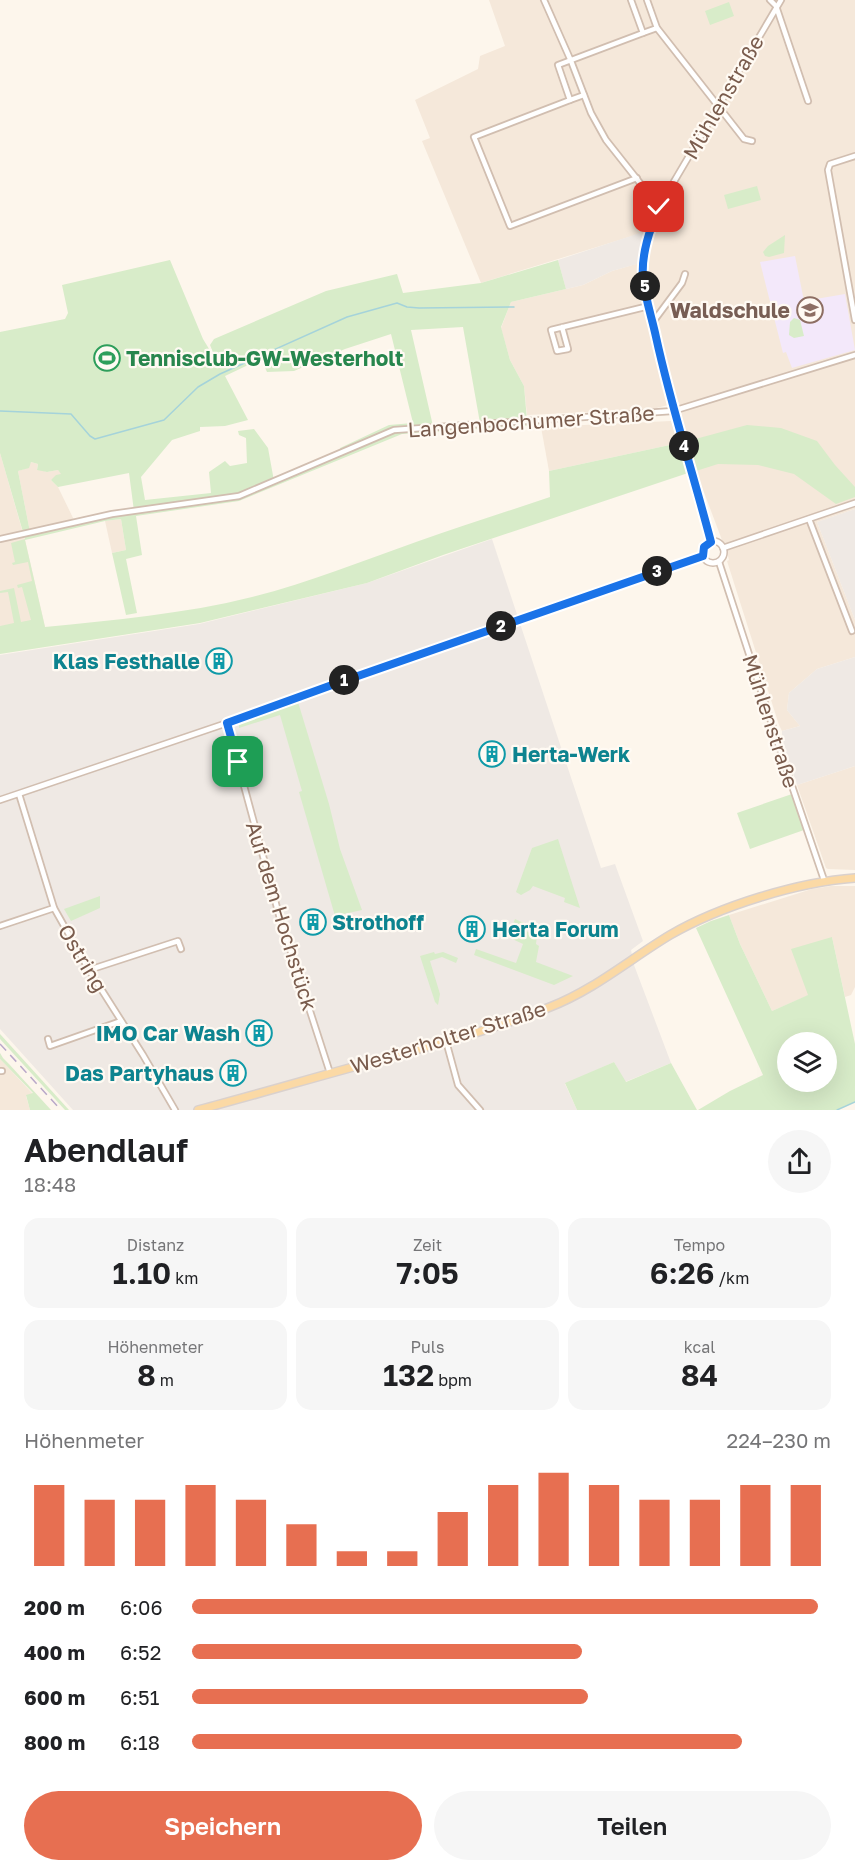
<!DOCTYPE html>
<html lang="de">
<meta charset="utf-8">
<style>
:root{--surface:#fff;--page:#f6f6f6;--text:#202124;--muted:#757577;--accent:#e76f51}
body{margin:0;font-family:"Golos Text",sans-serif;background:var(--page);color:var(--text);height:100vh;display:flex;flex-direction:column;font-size:22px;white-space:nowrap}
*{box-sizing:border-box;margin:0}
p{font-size:20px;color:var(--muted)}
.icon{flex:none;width:33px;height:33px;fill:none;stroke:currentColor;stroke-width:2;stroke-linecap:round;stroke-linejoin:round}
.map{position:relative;height:1110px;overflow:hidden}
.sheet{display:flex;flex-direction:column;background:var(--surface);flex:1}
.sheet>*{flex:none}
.controls{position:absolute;left:777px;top:1032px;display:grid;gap:12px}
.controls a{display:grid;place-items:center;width:60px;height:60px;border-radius:50%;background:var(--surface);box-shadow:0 6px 24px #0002;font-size:30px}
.pin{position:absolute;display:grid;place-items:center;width:51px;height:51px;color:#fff;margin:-26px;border-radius:12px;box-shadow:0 3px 9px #0006}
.km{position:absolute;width:30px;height:30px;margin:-15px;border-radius:50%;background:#222;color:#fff;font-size:16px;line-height:30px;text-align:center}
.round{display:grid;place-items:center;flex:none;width:63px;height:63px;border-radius:32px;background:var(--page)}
.headline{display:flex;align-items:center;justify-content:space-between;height:102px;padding:0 24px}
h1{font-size:33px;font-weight:600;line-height:45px}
.figures{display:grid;grid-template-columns:repeat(3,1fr);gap:9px;height:102px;padding:6px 24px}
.figures div{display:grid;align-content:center;border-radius:15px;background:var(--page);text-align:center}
.figures b{font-size:30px;font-weight:600}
.figures small{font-size:16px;font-weight:400}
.figures p{font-size:16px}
.chart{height:168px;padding:12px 24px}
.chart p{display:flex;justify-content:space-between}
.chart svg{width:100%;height:108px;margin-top:6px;stroke:var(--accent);stroke-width:6}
.primary-button{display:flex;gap:12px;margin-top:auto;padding:12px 24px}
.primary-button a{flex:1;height:69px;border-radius:36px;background:var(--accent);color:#fff;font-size:24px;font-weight:600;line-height:69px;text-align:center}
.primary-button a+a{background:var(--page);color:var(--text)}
ul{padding:0 24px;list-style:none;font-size:20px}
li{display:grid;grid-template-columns:96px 72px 1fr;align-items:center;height:45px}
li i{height:15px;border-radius:8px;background:var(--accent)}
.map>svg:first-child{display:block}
</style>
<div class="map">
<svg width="855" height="1110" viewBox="0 0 855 1110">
<rect width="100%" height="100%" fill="#fdf6ec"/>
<g fill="#f5e8da">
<polygon points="489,0 855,0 855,509 817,522 855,620 855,657 817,669 789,693 787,710 800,726 782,731 779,725 727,561 729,560 728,556 696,471 680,417 682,416 679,402 653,409 527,415 524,386 510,360 501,328 511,302 583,285 612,271 636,264 642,233 481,283 422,141 430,138 415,100 478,69 480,56 505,46"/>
<polygon points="671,421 679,443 549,471 541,427"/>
<polygon points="0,453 25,540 45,627 0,632"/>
<polygon points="31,462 38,464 37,469 47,472 58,470 62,474 51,480 58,487 75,522 30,532 18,471 27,468"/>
<polygon points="121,519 126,550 112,553 105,521"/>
<polygon points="855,766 855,870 828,869 826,868 797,785"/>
<polygon points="831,886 855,886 855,987 851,995 845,997 832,937 809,995 772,1011 740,944 729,915 812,889"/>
<polygon points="0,1059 33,1094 26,1096 30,1110 0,1110"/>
</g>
<g fill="#efe9e4">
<polygon points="643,232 637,264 612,271 583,285 566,289 558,260"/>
<polygon points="855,509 855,620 817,522"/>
<polygon points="492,539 601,868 615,864 643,941 631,950 634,965 671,1063 625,1082 614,1062 565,1084 577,1110 73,1110 0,1029 0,655 199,624 367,583"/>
<polygon points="855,657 855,766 797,785 782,741 782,731 800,726 787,710 789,693 817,669"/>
</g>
<polygon fill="#f3e8fa" points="795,256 804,301 845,294 855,350 792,368 786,352 783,353 760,262"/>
<g fill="#d8ecc9" fill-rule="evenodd">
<polygon points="729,2 734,16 710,25 705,11"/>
<polygon points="757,186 761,200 728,209 724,195"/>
<polygon points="785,235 784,253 769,257 765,256 763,252 768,246"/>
<path d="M170 260 203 339 217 362 210 345 214 339 326 291 397 274 403 293 481 283 558 260 566 289 511 302 501 327 510 360 524 386 527 420 540 419 541 425 402 434 239 501 136 516 142 555 126 559 137 613 126 615 112 553 126 550 121 519 105 521 25 540 45 627C114 620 184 614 252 597 308 583 362 561 416 542 461 526 506 512 550 497L549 471 679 443 688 473 443 555 367 583 200 623 0 654V626L14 623 8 592 0 593V591L14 588 21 622 31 620 22 587 18 588 17 585 32 581 28 562 13 565 12 563 15 562 11 543 25 539 0 453V332L65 319 68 313 62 285ZM463 327 480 423 433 426 411 330ZM391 334 413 423 389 425 340 448 341 453 274 481 268 448 254 429 238 431 239 435 246 438 247 463 230 466 225 461 209 472 211 493 145 500 141 477 172 440 200 431V427L225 426 248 420 225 376 261 359 267 372 294 371 345 349ZM31 462 38 464 37 470 47 472 58 470 61 474 56 475 51 480 58 487 129 473 134 511 30 532 18 471 29 468Z"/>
<polygon points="794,318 800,320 804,336 794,338 789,335 790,322"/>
<polygon points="747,425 781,428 817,441 835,465 855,487 855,497 836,504 794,474 758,465 718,464 696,471 688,441"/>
<polygon points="298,702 329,804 340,849 362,910 335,916 299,792 302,791 280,715 239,728 239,724 242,721"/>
<polygon points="792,794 804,830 750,849 737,813"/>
<polygon points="558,839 580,908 564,902 565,898 533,886 530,890 521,895 516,892 532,848"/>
<polygon points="100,896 100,908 71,921 64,909"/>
<path d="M729 915 740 944 772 1011 808 995 791 949 832 937 855 1044V1102L836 1110H698L730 1091 763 1075 696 928 711 921ZM788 1042H826V1082H788Z"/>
<polygon points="515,919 528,925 526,931 537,936 536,944 539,946 536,962 573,976 554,985 474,955 476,949 516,963 523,944 508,937"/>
<polygon points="434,952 435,954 443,952 458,958 456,963 442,957 430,961 440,994 438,1005 435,1002 420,956"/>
<polygon points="0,1034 69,1110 65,1110 0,1039"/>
<polygon points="0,1053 3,1058 9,1064 51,1110 30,1110 26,1095 33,1093 0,1059"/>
<polygon points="614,1062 626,1082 671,1063 697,1110 577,1110 565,1083"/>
</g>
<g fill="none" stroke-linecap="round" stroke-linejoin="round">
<g stroke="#a5d3da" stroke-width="1.5">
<polyline points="0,411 71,414 90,436 95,439 164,420 198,387 220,374 347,317 397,303 407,307 419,308 514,307"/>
<polyline points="837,1110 855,1102"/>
</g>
<g stroke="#d1beb0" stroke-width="8">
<g id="minor">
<polyline points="544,0 571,61 591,113 606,140 659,207"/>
<polyline points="631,0 643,33 657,28"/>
<polyline points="647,0 657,28 744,139 752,141"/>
<polyline points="770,0 776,6 808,101"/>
<polyline points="584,95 570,100 558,65 643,33"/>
<polyline points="570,100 474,137 510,226 637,178"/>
<polyline points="855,156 830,164 828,170 855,320"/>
<polyline points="653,322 682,283 685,274"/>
<path d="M562 327 568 349 557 351 551 330C584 322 617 314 649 306"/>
<polyline points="809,519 852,631"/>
<polyline points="0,539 112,514 239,496 394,430 673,411 855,355"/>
<path d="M711 542C693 473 671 406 656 337 652 318 645 298 643 278 641 254 650 229 659 207L781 0"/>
<polyline points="719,562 792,786 824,880"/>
<polyline points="227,723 279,915 330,1073"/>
<polyline points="19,794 54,908 89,970 143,1055 175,1110"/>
<polyline points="0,926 54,908"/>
<polyline points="89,970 178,941 181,949"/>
<polyline points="48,1039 50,1046 121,1021"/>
<polyline points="446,1041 458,1085 480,1110"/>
<polyline points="0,1071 2,1071"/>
</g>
</g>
<g stroke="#d1beb0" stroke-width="8">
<g id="tertiary">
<circle cx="713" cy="552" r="11"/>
<polyline points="723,548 855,503"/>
<polyline points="0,800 227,723 332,685 703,556"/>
</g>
</g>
<g stroke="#dad1cd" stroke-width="10">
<path id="primary" d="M198 1110C262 1093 326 1074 390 1057 444 1042 498 1028 550 1007 594 990 630 959 670 935 720 906 798 882 855 878"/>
</g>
<use href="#minor" stroke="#fff" stroke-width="4.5"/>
<use href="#tertiary" stroke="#fff" stroke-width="5"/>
<use href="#primary" stroke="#fbd9a5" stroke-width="7"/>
<polyline stroke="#b9a8c9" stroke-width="1.5" stroke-dasharray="9 6" stroke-linecap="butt" points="0,1044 61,1110"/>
</g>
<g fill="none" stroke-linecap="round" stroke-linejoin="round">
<g stroke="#fff" stroke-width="12">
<path id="route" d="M238 762 227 723 332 685 703 556 704 547 711 542C693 473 671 406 656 337 652 318 645 298 643 278 641 254 650 229 659 207"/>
</g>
<use href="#route" stroke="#1a73e8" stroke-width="8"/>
</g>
<defs>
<g id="school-ring" transform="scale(1.35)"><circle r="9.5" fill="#fffaf3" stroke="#8d6e63" stroke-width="1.5"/><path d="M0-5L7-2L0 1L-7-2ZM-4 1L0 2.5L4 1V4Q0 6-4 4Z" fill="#8d6e63"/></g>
<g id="stadium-ring" transform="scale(1.35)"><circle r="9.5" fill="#fffaf3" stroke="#2e9e5b" stroke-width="1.5"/><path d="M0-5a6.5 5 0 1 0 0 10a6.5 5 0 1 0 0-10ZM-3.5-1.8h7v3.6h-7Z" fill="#2e9e5b"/></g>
<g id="building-ring" transform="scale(1.35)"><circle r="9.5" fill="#fffaf3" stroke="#0f9aa8" stroke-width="1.5"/><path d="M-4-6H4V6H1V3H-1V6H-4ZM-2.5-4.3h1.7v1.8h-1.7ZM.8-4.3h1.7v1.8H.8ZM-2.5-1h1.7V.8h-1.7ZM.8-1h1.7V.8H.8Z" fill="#0f9aa8"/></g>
</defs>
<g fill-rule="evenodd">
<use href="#school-ring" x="810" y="310"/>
<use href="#stadium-ring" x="107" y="358"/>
<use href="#building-ring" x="219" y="661"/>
<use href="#building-ring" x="492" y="754"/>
<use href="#building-ring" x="313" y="922"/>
<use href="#building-ring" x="472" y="929"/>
<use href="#building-ring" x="259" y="1033"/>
<use href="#building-ring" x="233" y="1073"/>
</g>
<g text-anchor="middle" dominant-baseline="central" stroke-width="4.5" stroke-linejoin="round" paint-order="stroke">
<g font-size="21" fill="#7a5c4d" stroke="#fffaf3">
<text transform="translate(723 97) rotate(-60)">Mühlenstraße</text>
<text transform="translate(531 421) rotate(-4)">Langenbochumer Straße</text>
<text transform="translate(771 721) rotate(72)">Mühlenstraße</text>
<text transform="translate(282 916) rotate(73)">Auf dem Hochstück</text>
<text transform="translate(83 958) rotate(59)">Ostring</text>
<text transform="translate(448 1037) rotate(-17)">Westerholter Straße</text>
</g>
<g font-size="21" font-weight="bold" fill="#785e54" stroke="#fffaf3" text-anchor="end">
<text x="790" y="310">Waldschule</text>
</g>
<g font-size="21" font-weight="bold" fill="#27864d" stroke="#fffaf3" text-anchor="start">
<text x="126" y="358">Tennisclub-GW-Westerholt</text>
</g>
<g font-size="21" font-weight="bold" fill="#0d838f" stroke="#fffaf3" text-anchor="end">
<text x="200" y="661">Klas Festhalle</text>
<text x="512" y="754" text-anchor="start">Herta-Werk</text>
<text x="332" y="922" text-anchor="start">Strothoff</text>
<text x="492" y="929" text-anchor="start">Herta Forum</text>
<text x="240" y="1033">IMO Car Wash</text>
<text x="214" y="1073">Das Partyhaus</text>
</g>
</g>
</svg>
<div class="controls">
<a><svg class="icon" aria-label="layers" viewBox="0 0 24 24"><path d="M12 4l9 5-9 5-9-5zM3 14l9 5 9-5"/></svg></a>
</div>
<div class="pin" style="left:238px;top:762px;background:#1e9e55"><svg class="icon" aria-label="arrive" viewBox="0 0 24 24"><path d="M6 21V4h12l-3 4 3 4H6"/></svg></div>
<div class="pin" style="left:659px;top:207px;background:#d93025"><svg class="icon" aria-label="check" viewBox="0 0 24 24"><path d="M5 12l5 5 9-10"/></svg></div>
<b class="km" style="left:344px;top:680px">1</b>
<b class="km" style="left:501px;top:626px">2</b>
<b class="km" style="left:657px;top:571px">3</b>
<b class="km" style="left:684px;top:446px">4</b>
<b class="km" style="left:645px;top:286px">5</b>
</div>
<section class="sheet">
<div class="headline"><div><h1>Abendlauf</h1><p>18:48</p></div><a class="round"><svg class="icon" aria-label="share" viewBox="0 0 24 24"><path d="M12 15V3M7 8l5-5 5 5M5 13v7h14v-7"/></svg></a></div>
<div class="figures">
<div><p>Distanz</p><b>1.10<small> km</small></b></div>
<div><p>Zeit</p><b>7:05</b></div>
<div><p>Tempo</p><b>6:26<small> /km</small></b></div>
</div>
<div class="figures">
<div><p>Höhenmeter</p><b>8<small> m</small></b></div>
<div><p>Puls</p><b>132<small> bpm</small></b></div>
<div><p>kcal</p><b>84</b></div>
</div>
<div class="chart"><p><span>Höhenmeter</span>224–230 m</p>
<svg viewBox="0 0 160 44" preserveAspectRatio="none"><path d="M5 44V11M15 44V17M25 44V17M35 44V11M45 44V17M55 44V27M65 44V38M75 44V38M85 44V22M95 44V11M105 44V6M115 44V11M125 44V17M135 44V17M145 44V11M155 44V11"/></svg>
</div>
<ul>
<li><b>200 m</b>6:06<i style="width:98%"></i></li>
<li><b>400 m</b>6:52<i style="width:61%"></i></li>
<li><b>600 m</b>6:51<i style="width:62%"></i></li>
<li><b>800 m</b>6:18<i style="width:86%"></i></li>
</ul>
<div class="primary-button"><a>Speichern</a><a>Teilen</a></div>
</section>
